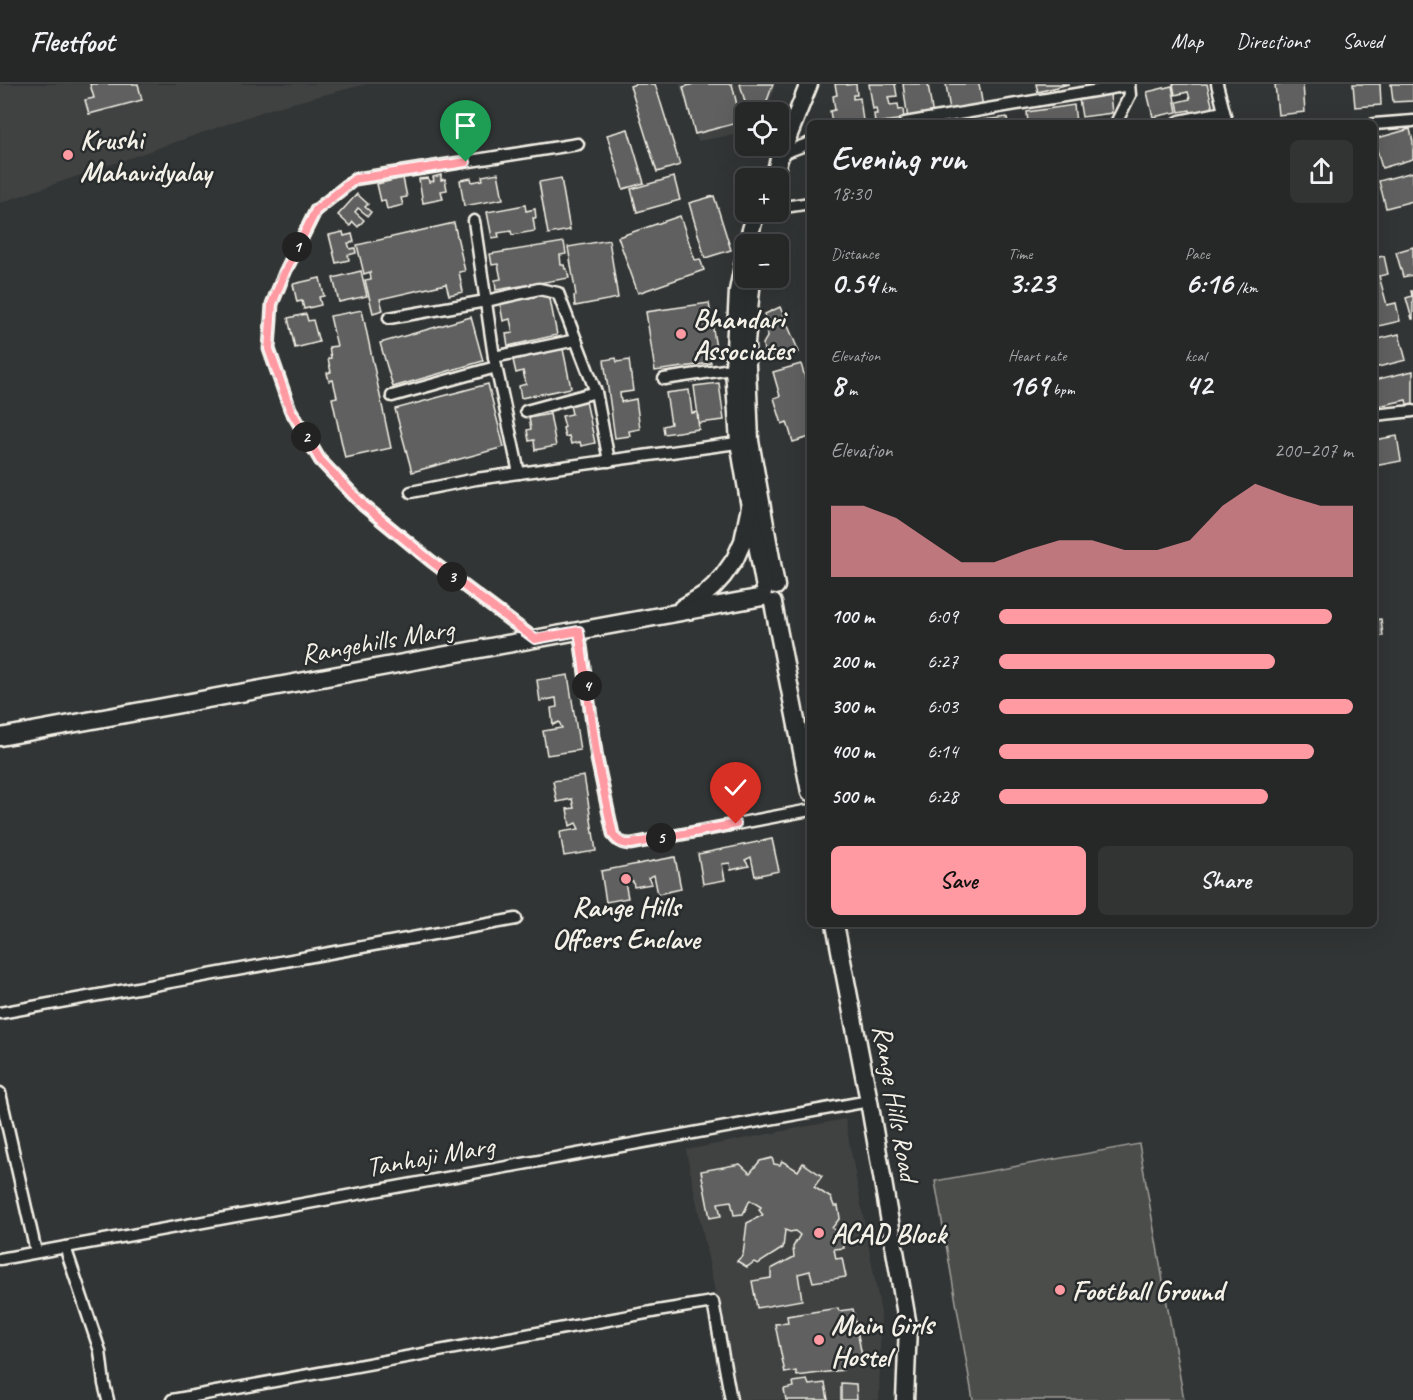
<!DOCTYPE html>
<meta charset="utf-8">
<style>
:root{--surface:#262828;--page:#323434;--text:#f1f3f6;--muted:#a4a6a8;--line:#424445;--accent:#ff9aa2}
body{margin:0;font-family:Caveat,sans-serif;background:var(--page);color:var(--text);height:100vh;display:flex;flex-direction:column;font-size:22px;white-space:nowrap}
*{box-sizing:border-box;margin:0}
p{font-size:20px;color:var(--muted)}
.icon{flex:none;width:33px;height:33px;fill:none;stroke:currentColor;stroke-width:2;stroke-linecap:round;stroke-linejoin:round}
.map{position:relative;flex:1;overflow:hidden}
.drawer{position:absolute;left:807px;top:36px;width:570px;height:807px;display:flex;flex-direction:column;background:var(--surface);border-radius:9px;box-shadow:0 6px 24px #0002,0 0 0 2px var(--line)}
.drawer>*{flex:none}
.fabs{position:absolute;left:735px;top:18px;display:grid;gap:12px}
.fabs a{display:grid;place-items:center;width:54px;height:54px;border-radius:9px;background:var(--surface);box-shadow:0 6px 24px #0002,0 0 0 2px var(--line);font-size:30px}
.pin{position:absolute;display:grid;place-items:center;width:51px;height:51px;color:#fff;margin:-62px -26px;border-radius:50% 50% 50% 0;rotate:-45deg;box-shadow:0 0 6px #0007}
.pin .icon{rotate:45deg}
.km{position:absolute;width:30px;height:30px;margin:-15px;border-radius:50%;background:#222;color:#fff;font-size:16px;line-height:30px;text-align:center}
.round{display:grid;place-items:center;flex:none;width:63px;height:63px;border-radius:9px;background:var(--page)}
.summary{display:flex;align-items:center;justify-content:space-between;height:102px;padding:0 24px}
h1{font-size:33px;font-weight:700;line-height:45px}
.metrics{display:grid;grid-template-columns:repeat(3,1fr);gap:9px;height:102px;padding:6px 24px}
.metrics div{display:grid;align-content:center}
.metrics b{font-size:30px;font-weight:700}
.metrics small{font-size:16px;font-weight:400}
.metrics p{font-size:16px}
.chart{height:168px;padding:12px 24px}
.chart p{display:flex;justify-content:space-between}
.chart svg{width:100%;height:108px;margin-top:6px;fill:var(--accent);opacity:.7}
.cta{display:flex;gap:12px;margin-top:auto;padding:12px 24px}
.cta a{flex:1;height:69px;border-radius:9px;background:var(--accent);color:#111;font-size:24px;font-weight:700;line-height:69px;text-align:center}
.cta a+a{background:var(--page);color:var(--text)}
ul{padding:0 24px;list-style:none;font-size:20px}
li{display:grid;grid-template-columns:96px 72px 1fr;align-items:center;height:45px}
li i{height:15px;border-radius:8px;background:var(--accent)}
header{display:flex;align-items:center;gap:36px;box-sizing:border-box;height:84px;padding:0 30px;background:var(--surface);border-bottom:2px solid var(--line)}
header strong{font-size:28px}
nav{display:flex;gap:33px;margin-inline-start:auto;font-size:21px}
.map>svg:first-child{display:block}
</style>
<header>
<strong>Fleetfoot</strong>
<nav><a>Map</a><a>Directions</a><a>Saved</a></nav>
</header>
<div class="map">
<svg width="1413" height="1316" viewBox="0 0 1413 1316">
<rect width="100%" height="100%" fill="#323535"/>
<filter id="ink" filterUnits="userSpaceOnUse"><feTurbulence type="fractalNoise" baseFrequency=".0167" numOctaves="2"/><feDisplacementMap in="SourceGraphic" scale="12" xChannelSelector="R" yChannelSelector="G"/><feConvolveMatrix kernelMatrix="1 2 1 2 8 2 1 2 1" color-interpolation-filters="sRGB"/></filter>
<g filter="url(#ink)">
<g fill="#404242">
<polygon points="0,0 366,0 273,24 0,119"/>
<polygon points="679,0 775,0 768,28 746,28 745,49 698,57"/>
<polygon points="845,1035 881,1229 879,1316 737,1316 686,1066"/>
</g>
<polygon fill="#4b4d4c" stroke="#a09f9a" stroke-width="1.5" points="1139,1060 1184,1316 973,1316 935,1097"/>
<g fill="#5f605f" stroke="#f4f1e8" stroke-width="1.5">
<polygon points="90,0 138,0 142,16 89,30 85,16 94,14"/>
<polygon points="636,0 655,0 680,81 657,88 630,2"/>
<polygon points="694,0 732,0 741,38 695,50 683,3"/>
<polygon points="740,0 773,0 763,28 748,28"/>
<polygon points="835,0 847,0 847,1 856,0 857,11 853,11 853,15 860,14 863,37 848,39 848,37 832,39 830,27 835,26 833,12 837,11"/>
<polygon points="869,0 896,0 895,0 897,12 888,13 890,21 898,20 899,26 903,25 904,35 875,39 874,30 877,30 876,24 873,25"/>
<polygon points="903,0 928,0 933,33 908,36"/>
<polygon points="946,0 979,0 983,23 950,27"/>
<polygon points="1036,0 1069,0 1038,8"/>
<polygon points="1173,0 1207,0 1213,25 1191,30 1190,26 1179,28 1177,18 1190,15 1188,8 1175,11"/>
<polygon points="1275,0 1303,0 1305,28 1278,31"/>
<polygon points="1353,0 1380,0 1381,21 1355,23"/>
<polygon points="1391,0 1413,0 1413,17 1393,18"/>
<polygon points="1172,2 1177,28 1153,33 1147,8"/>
<polygon points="1110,11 1112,29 1082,33 1079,15"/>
<polygon points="1074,21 1076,39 1028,39 1027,28"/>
<polygon points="1007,33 1008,39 985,39 984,36"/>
<polygon points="628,45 644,99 623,105 607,51"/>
<polygon points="1410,45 1413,58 1413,75 1382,84 1374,55"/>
<polygon points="1413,88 1413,117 1386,124 1379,97"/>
<polygon points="498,89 503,115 464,122 460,96 471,94 472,98 483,96 482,92"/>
<polygon points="441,91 441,96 445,95 447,106 441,107 443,115 423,119 419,95 428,94 429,98 434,97 433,93"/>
<polygon points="674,93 680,116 637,128 631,105"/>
<polygon points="403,94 407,113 401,114 403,121 387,125 385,116 381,117 377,100"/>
<polygon points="561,94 570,146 548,150 539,98"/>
<polygon points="357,110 368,120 365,123 371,128 368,132 358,124 355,128 364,136 358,143 353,138 350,142 338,131"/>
<polygon points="714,112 731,166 705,174 689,119"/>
<polygon points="525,121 526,127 535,125 536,134 533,134 535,147 512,151 511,147 498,149 499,153 492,154 487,128"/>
<polygon points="680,132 695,176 700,175 704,186 638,209 618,153"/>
<polygon points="454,139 465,187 459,188 463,208 449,211 446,200 380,215 383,226 373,229 365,196 371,195 370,188 364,190 357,161"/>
<polygon points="343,148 344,152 352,150 354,158 348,159 350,165 355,164 356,169 348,171 349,176 336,179 329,151"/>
<polygon points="609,156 618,214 575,222 574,212 576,211 568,163"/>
<polygon points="564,158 566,170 560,171 561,181 564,181 565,185 567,185 569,194 496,206 495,196 501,195 498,180 492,181 490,170"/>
<polygon points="1413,163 1413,191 1403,193 1396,168"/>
<polygon points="1384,172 1388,190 1379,192 1387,221 1396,219 1400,237 1374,243 1374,174"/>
<polygon points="361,187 367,212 339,218 333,194"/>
<polygon points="320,194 324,212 319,213 321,221 304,225 302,217 297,218 293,200"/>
<polygon points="1411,207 1413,207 1413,235 1412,235 1406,214 1412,212"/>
<polygon points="549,210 557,251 508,262 506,250 513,249 510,235 503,237 500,220"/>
<polygon points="709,219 717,271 710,272 711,279 655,287 646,228"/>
<polygon points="780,223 799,268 765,276 763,260 767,253 765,230"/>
<polygon points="362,226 391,364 345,374 332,314 337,313 333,296 329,297 327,289 331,288 328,275 331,274 329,263 337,262 330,232"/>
<polygon points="306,230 308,237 313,236 319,258 295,264 288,234"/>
<polygon points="471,233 483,277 393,303 380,259"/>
<polygon points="1399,250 1406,276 1374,284 1374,256"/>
<polygon points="563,265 571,304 521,314 519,302 526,300 523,287 516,289 513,276"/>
<polygon points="616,274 617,278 629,276 633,307 620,309 621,318 636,315 640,345 629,347 630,352 615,354 604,276"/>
<polygon points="801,280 810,310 810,353 793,358 787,338 782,340 774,314 780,312 773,288"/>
<polygon points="1413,287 1413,323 1408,324 1406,316 1374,323 1374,296"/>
<polygon points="719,299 724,336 699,339 694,302"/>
<polygon points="488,300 504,363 412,388 395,325"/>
<polygon points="689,306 692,329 697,328 699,345 664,350 663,342 671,340 666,309"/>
<polygon points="586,317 595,359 581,362 580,358 571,360 569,352 565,353 563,344 565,343 562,332 572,330 570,321"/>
<polygon points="550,330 556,362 535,366 534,356 529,357 527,346 531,345 529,334"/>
<polygon points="1397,352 1401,377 1374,382 1374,356"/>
<polygon points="1381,535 1383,552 1374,552 1374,536"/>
<polygon points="568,591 580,666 547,671 543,647 562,644 559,638 553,641 551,624 557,623 556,614 540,617 537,596"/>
<polygon points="584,692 596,767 564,772 560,748 579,745 576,739 570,742 567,725 574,724 572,715 557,718 553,697"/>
<polygon points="772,755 779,787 755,792 751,773 745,776 749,782 731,786 730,779 722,780 725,796 703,800 698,770"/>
<polygon points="675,773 681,805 658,810 654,791 648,794 652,800 634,803 633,797 625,798 628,814 606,818 601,787"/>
<polygon points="772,1074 774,1080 780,1081 782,1077 798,1087 803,1079 822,1092 814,1103 831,1114 834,1122 838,1122 840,1134 832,1144 842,1151 844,1164 834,1165 836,1175 842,1174 846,1193 813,1198 810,1187 798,1190 802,1216 757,1224 752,1197 771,1194 771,1185 794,1173 793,1163 800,1151 795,1147 790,1148 785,1146 783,1164 758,1180 754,1178 747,1183 737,1177 743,1171 747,1139 763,1131 759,1126 761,1123 750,1116 743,1130 734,1131 731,1117 718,1119 721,1132 710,1134 701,1087 740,1080 750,1089 760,1077"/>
<polygon points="838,1224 839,1227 853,1225 862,1272 841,1276 843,1286 797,1292 796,1287 785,1289 775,1240 788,1239 787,1232"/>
<polygon points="807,1296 809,1301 825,1299 828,1316 786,1316 784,1305 794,1303 793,1298"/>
<polygon points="841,1299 856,1300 857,1316 841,1316"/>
</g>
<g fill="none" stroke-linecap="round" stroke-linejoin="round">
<g stroke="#f4f1e8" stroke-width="15">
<g id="street">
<polyline points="1217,0 1227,39"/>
<polyline points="905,39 1129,1"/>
<polyline points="1116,39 1130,11 1129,0"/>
<polyline points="1177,39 1180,37 1223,28"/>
<polyline points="1374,40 1413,37"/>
<polyline points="781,70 810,59"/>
<polyline points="778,124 810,119"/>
<polyline points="474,137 494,273 519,389"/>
<polyline points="389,234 486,217 539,205 558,209 596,308 609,377"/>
<polyline points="494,273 576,256"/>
<polyline points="664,295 738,284"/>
<polyline points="392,312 496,283"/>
<polyline points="526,327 596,308"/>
<polyline points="1374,331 1413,327"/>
<polyline points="411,408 476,395 744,358"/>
<path d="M579 547 597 675 613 750C617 758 623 760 631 760L810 726"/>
<polyline points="535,555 431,477 364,422 320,376 290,325 269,265 272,220 285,188 316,126 355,95 578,60"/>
<polyline points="0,929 516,835"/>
<polyline points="0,1009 36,1168"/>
<polyline points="65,1163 100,1267 104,1300 108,1316"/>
<polyline points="0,1175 869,1017"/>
<polyline points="172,1316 657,1227 713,1218 731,1316"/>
</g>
</g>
<g stroke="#f4f1e8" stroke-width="21">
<g id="secondary">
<polyline points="774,94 779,75 809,0"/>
<polyline points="747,160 756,128"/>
<polyline points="752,194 746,258 750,357 776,502"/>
<polyline points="752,433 765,504"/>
<polyline points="773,519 810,708"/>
<polyline points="682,524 705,510 714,502 723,492 735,475 743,457 750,423 739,358 734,285 738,207 746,167"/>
<polyline points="0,653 763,513"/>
<polyline points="835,840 869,1017 908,1242 905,1316"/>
</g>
</g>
<use href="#street" stroke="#2a2d2e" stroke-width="10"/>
<use href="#secondary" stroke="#2a2d2e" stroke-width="16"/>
</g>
</g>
<g fill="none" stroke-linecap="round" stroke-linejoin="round" filter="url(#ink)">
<g stroke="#fff" stroke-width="12">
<path id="route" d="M466 78 355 95 316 126 285 188 272 220 269 265 290 325 320 376 364 422 431 477 535 555 579 547 597 675 613 750C617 758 623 760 631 760L736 740"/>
</g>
<use href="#route" stroke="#ff9aa2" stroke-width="8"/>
</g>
<g fill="#ff9aa2" stroke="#2a2d2e" stroke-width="2">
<circle cx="68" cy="71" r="6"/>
<circle cx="681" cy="250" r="6"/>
<circle cx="626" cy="795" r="6"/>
<circle cx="819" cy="1149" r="6"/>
<circle cx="1060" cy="1206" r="6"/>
<circle cx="819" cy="1256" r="6"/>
</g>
<g text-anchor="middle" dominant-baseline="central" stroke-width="5" stroke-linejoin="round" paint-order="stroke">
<g font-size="28" font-weight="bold" fill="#f4f1e8" stroke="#2a2d2e" text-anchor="start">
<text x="80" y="55">Krushi<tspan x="80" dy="32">Mahavidyalay</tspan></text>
<text x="693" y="234">Bhandari<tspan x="693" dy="32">Associates</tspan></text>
<text x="626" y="822" text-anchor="middle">Range Hills<tspan x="626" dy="32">Offcers Enclave</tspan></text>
<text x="831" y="1149">ACAD Block</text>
<text x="1072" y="1206">Football Ground</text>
<text x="831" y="1240">Main Girls<tspan x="831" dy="32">Hostel</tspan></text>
</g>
<g font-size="28" fill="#f4f1e8" stroke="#2a2d2e">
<text transform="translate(377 557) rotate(-10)">Rangehills Marg</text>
<text transform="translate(896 1019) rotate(80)">Range Hills Road</text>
<text transform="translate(430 1072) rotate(-10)">Tanhaji Marg</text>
</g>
</g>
</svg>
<div class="fabs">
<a><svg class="icon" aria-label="locate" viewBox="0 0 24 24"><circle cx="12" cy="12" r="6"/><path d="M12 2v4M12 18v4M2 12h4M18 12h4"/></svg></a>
<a>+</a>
<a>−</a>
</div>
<div class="pin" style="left:466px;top:78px;background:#1e9e55"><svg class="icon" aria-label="arrive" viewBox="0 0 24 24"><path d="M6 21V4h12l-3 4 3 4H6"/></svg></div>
<div class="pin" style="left:736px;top:740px;background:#d93025"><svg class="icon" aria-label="check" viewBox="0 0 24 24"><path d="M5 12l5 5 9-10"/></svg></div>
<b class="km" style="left:297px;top:163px">1</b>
<b class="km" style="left:306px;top:353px">2</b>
<b class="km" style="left:452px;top:493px">3</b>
<b class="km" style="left:587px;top:602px">4</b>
<b class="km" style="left:661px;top:754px">5</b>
<section class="drawer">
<div class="summary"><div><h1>Evening run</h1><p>18:30</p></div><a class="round"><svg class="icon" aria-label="share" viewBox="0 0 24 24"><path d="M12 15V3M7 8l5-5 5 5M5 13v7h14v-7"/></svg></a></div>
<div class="metrics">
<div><p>Distance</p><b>0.54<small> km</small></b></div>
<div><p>Time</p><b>3:23</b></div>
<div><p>Pace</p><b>6:16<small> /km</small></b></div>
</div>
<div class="metrics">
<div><p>Elevation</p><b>8<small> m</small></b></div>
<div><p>Heart rate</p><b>169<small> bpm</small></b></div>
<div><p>kcal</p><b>42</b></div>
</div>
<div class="chart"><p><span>Elevation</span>200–207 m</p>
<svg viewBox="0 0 160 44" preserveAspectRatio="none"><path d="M0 44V15L10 15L20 20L30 29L40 38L50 38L60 33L70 29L80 29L90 33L100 33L110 29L120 15L130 6L140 11L150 15L160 15V44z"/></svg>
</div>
<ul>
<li><b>100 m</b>6:09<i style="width:94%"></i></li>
<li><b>200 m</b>6:27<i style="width:78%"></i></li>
<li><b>300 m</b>6:03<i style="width:100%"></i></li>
<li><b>400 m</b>6:14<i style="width:89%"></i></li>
<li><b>500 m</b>6:28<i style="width:76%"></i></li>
</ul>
<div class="cta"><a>Save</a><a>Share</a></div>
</section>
</div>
